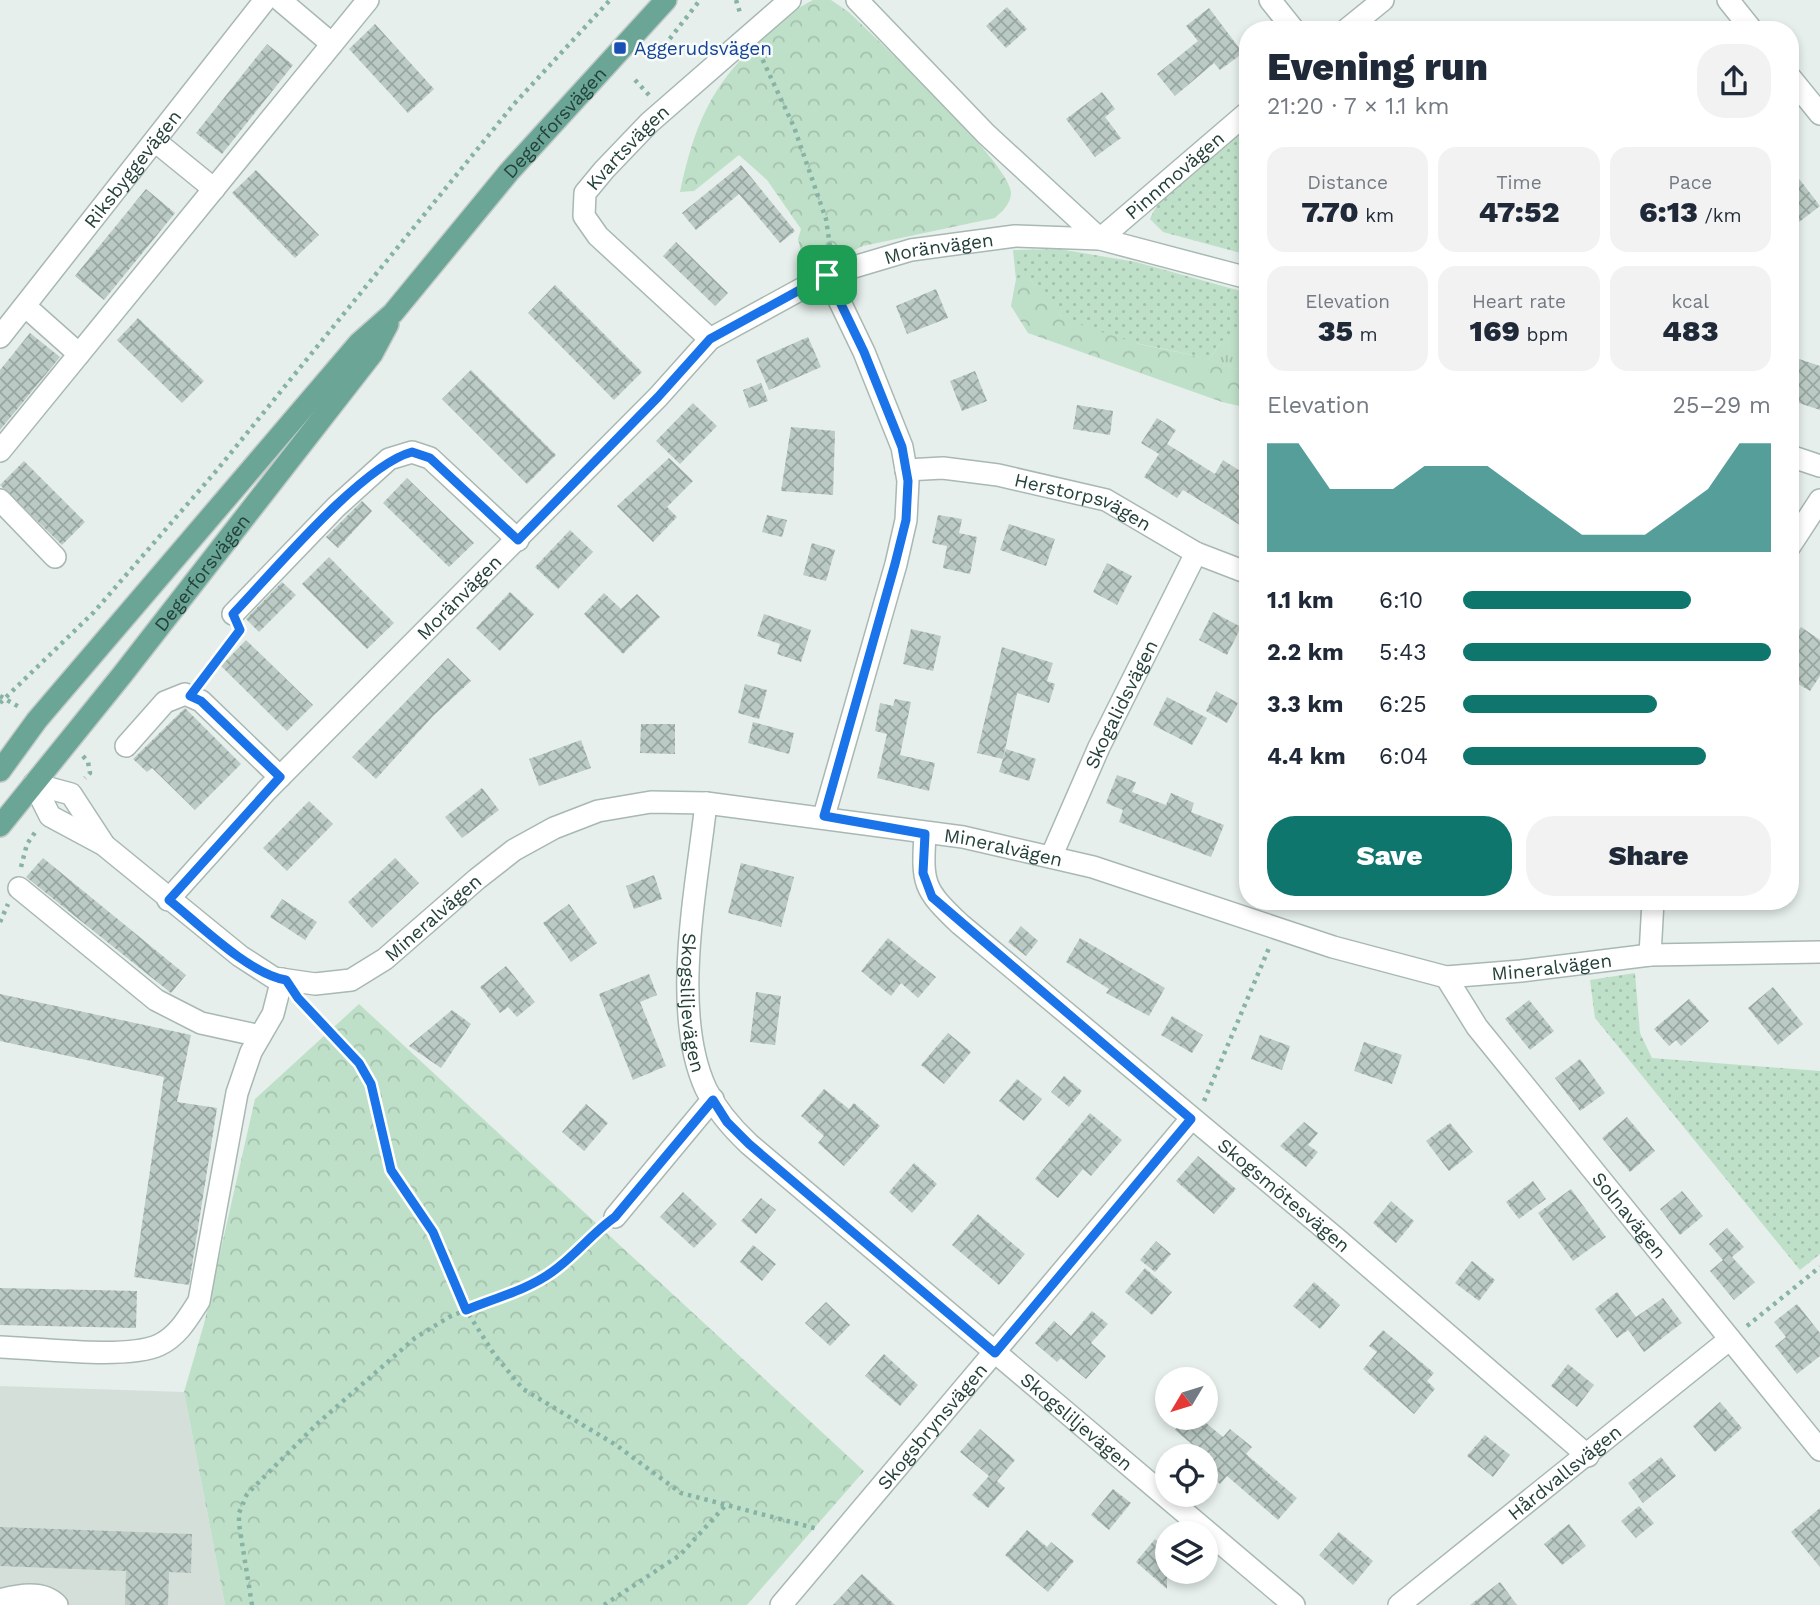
<!DOCTYPE html>
<meta charset="utf-8">
<style>
:root{--surface:#fff;--page:#f2f2f3;--text:#1f2937;--muted:#747a83;--accent:#0f766e}
body{margin:0;font-family:"Work Sans",sans-serif;background:var(--page);color:var(--text);height:100vh;display:flex;flex-direction:column;font-size:26px;white-space:nowrap}
*{box-sizing:border-box;margin:0}
p{font-size:23px;color:var(--muted)}
.icon{flex:none;width:38px;height:38px;fill:none;stroke:currentColor;stroke-width:2;stroke-linecap:round;stroke-linejoin:round}
.map{position:relative;flex:1;overflow:hidden}
.panel{position:absolute;left:1239px;top:21px;width:560px;height:889px;display:flex;flex-direction:column;background:var(--surface);border-radius:28px;box-shadow:0 4px 10px #0003}
.panel>*{flex:none}
.needle{width:46px;rotate:232deg}
.fabs{position:absolute;left:1155px;top:1367px;display:grid;gap:14px}
.fabs a{display:grid;place-items:center;width:63px;height:63px;border-radius:50%;background:var(--surface);box-shadow:0 4px 10px #0003;font-size:35px}
.pin{position:absolute;display:grid;place-items:center;width:60px;height:60px;color:#fff;margin:-30px;border-radius:14px;box-shadow:0 4px 10px #0006}
.round{display:grid;place-items:center;flex:none;width:74px;height:74px;border-radius:28px;background:var(--page)}
.headline{display:flex;align-items:center;justify-content:space-between;height:119px;padding:0 28px}
h1{font-size:38px;font-weight:800;line-height:52px}
.metrics{display:grid;grid-template-columns:repeat(3,1fr);gap:10px;height:119px;padding:7px 28px}
.metrics div{display:grid;align-content:center;border-radius:18px;background:var(--page);text-align:center}
.metrics b{font-size:30px;font-weight:800}
.metrics small{font-size:19px;font-weight:400}
.metrics p{font-size:19px}
.chart{height:196px;padding:14px 28px}
.chart p{display:flex;justify-content:space-between}
.chart svg{width:100%;height:126px;margin-top:7px;fill:var(--accent);opacity:.7}
.action{display:flex;gap:14px;margin-top:auto;padding:14px 28px}
.action a{flex:1;height:80px;border-radius:28px;background:var(--accent);color:#fff;font-size:28px;font-weight:800;line-height:80px;text-align:center}
.action a+a{background:var(--page);color:var(--text)}
ul{padding:0 28px;list-style:none;font-size:23px}
li{display:grid;grid-template-columns:112px 84px 1fr;align-items:center;height:52px}
li i{height:18px;border-radius:9px;background:var(--accent)}
.map>svg:first-child{display:block}
</style>
<div class="map">
<svg width="1820" height="1605" viewBox="0 0 1820 1605">
<defs>
<pattern id="grass-dots" width="8" height="8" patternUnits="userSpaceOnUse" patternTransform="scale(1.75)"><rect width="8" height="8" fill="#bfe0c8"/><path d="M2 2h.1M6 6h.1" fill="none" stroke="#a4c1ad" stroke-width="1.8" stroke-linecap="round"/></pattern>
<pattern id="forest-crowns" width="20" height="18" patternUnits="userSpaceOnUse" patternTransform="scale(1.75)"><rect width="20" height="18" fill="#bfe0c8"/><path d="M2 6a3 3 0 1 1 6 0M12 15a3 3 0 1 1 6 0" fill="none" stroke="#a4c1ad"/></pattern>
<pattern id="park-tufts" width="24" height="20" patternUnits="userSpaceOnUse" patternTransform="scale(1.75)"><rect width="24" height="20" fill="#bfe0c8"/><path d="M3 7l-1-3M5 7V3M7 7l1-3M15 17l-1-3M17 17v-4M19 17l1-3" fill="none" stroke="#a4c1ad"/></pattern>
<pattern id="building-cross-hatch" width="8" height="8" patternUnits="userSpaceOnUse" patternTransform="scale(1.75)"><rect width="8" height="8" fill="#bbcac4"/><path d="M0 0l8 8M0 8l8-8" fill="none" stroke="#98a6a0"/></pattern>
</defs>
<rect width="100%" height="100%" fill="#e6efeb"/>
<polygon fill="#d4dfda" points="0,1386 184,1392 225,1605 0,1605"/>
<g fill="url(#grass-dots)">
<path d="M1248 123V255L1163 232 1150 219C1164 184 1219 148 1248 123Z"/>
<path d="M1059 249 1136 262 1248 293V326L1221 342 1209 360C1172 347 1086 340 1058 313 1048 303 1039 290 1030 279H1016L1013 250Z"/>
<polygon points="1635,973 1640,1033 1652,1058 1820,1071 1820,1254 1800,1270 1595,1018 1590,980"/>
</g>
<g fill="url(#forest-crowns)">
<path d="M813 0H831L850 13C878 41 1008 161 1011 192 1011 204 1003 210 995 218L863 246 818 267 803 261 798 239 801 229 767 180 739 155 694 191 680 192C694 126 711 84 762 39 778 24 794 9 813 0Z"/>
<polygon points="1016,279 1030,279 1060,315 1086,327 1139,344 1201,357 1248,372 1248,408 1222,402 1028,333 1011,306"/>
<polygon points="359,1004 864,1471 747,1605 225,1605 184,1392 204,1324 255,1099"/>
</g>
<polygon fill="url(#park-tufts)" points="1245,326 1248,326 1248,372 1209,360 1221,342"/>
<g fill="url(#building-cross-hatch)">
<polygon points="1007,7 1027,29 1006,48 986,26"/>
<polygon points="1209,8 1243,53 1220,70 1214,63 1175,96 1157,74 1198,41 1186,26"/>
<polygon points="375,24 434,89 408,113 349,49"/>
<polygon points="267,44 293,65 222,154 196,133"/>
<polygon points="1102,92 1115,109 1105,117 1121,138 1095,157 1066,119"/>
<polygon points="741,165 795,231 780,243 739,194 696,230 682,213"/>
<polygon points="1790,167 1820,206 1790,229"/>
<polygon points="256,170 319,235 295,258 232,193"/>
<polygon points="146,189 175,213 104,300 75,276"/>
<polygon points="676,242 728,293 715,306 663,256"/>
<polygon points="555,285 642,372 614,400 528,313"/>
<polygon points="936,289 948,318 907,334 896,306"/>
<polygon points="138,318 204,381 182,403 117,340"/>
<polygon points="30,333 60,357 0,430 0,370"/>
<polygon points="808,337 821,367 769,390 756,360"/>
<polygon points="1790,356 1820,366 1820,410 1790,400"/>
<polygon points="471,370 556,455 527,484 442,399"/>
<polygon points="975,371 987,401 962,411 950,381"/>
<polygon points="761,383 768,401 749,408 743,390"/>
<polygon points="693,403 717,426 680,464 656,441"/>
<polygon points="1077,405 1113,411 1110,435 1073,429"/>
<polygon points="1157,418 1176,430 1167,444 1215,474 1223,460 1248,476 1248,530 1183,490 1177,498 1144,477 1159,454 1141,443"/>
<polygon points="791,427 835,431 833,495 781,491"/>
<polygon points="669,458 693,481 667,507 677,517 653,542 617,506"/>
<polygon points="24,461 85,522 62,545 0,485"/>
<polygon points="407,478 474,543 449,567 383,503"/>
<polygon points="362,501 372,511 338,548 326,537"/>
<polygon points="767,515 787,520 782,537 762,532"/>
<polygon points="938,515 962,519 959,533 977,537 970,574 943,568 947,546 932,543"/>
<polygon points="1009,524 1055,539 1046,566 1000,550"/>
<polygon points="570,530 593,552 558,589 535,567"/>
<polygon points="812,543 835,550 826,581 803,575"/>
<polygon points="329,557 394,623 367,649 302,584"/>
<polygon points="1107,563 1132,576 1117,605 1093,592"/>
<polygon points="282,582 296,595 259,632 246,619"/>
<polygon points="510,592 534,614 500,651 476,628"/>
<polygon points="604,593 621,609 637,594 660,617 623,654 584,614"/>
<polygon points="1213,612 1241,627 1227,655 1199,640"/>
<polygon points="764,614 811,630 801,662 777,654 780,644 757,636"/>
<polygon points="1801,627 1820,640 1820,676 1810,691 1790,679 1790,643"/>
<polygon points="911,629 941,636 933,671 903,664"/>
<polygon points="246,640 313,705 287,731 221,666"/>
<polygon points="1002,647 1053,663 1047,681 1055,684 1049,703 1017,693 1003,759 977,753"/>
<polygon points="448,658 471,681 433,716 376,779 352,757"/>
<polygon points="745,684 767,690 759,719 738,713"/>
<polygon points="1216,691 1238,703 1227,723 1206,711"/>
<polygon points="1167,697 1207,718 1192,745 1153,725"/>
<polygon points="895,699 911,702 900,755 935,763 929,791 877,778 887,734 875,731 880,703 893,706"/>
<polygon points="185,708 241,764 195,810 152,768 147,772 133,759"/>
<polygon points="753,722 794,733 789,754 748,743"/>
<polygon points="641,724 675,724 675,754 640,753"/>
<polygon points="581,740 591,768 539,786 529,759"/>
<polygon points="1006,749 1036,759 1029,781 999,772"/>
<polygon points="1117,775 1136,782 1132,792 1166,805 1171,793 1194,803 1191,812 1224,825 1211,857 1119,822 1123,810 1106,803"/>
<polygon points="482,788 499,810 462,838 445,817"/>
<polygon points="309,801 333,824 287,871 263,848"/>
<polygon points="43,858 186,975 171,993 26,877"/>
<polygon points="395,858 419,883 372,928 348,902"/>
<polygon points="741,863 794,877 781,927 728,913"/>
<polygon points="654,875 662,899 634,909 626,886"/>
<polygon points="282,899 317,922 305,940 270,917"/>
<polygon points="569,904 597,943 571,962 543,923"/>
<polygon points="1021,926 1038,941 1026,956 1008,942"/>
<polygon points="888,938 936,977 918,998 901,983 891,996 861,971"/>
<polygon points="1080,938 1165,988 1149,1016 1106,993 1109,989 1066,962"/>
<polygon points="506,966 535,1002 517,1017 508,1007 500,1013 480,987"/>
<polygon points="649,974 657,995 640,1002 666,1066 633,1080 599,994"/>
<polygon points="1773,987 1803,1024 1778,1045 1748,1008"/>
<polygon points="756,992 781,996 775,1045 750,1042"/>
<polygon points="0,994 191,1035 177,1102 217,1108 189,1285 134,1277 164,1077 0,1041"/>
<polygon points="1689,999 1709,1021 1681,1046 1676,1040 1669,1046 1654,1029"/>
<polygon points="1529,1000 1554,1031 1530,1050 1505,1019"/>
<polygon points="452,1010 471,1024 441,1068 409,1046"/>
<polygon points="1172,1016 1203,1035 1192,1053 1161,1035"/>
<polygon points="948,1033 971,1052 944,1084 921,1065"/>
<polygon points="1260,1035 1290,1046 1282,1070 1251,1059"/>
<polygon points="1364,1042 1402,1055 1392,1084 1354,1071"/>
<polygon points="1580,1059 1605,1093 1580,1111 1555,1078"/>
<polygon points="1064,1076 1082,1091 1069,1107 1051,1092"/>
<polygon points="1017,1079 1042,1099 1024,1121 999,1101"/>
<polygon points="824,1089 849,1109 854,1103 880,1126 844,1166 818,1143 824,1136 801,1116"/>
<polygon points="586,1104 608,1123 584,1151 562,1132"/>
<polygon points="1090,1113 1122,1140 1091,1176 1083,1169 1058,1198 1035,1179"/>
<polygon points="1627,1117 1655,1151 1630,1172 1602,1138"/>
<polygon points="1304,1122 1318,1133 1308,1145 1318,1152 1306,1167 1280,1146"/>
<polygon points="1450,1123 1473,1152 1449,1171 1426,1141"/>
<polygon points="1198,1156 1236,1189 1214,1214 1176,1181"/>
<polygon points="914,1163 937,1184 912,1213 889,1192"/>
<polygon points="1533,1181 1546,1199 1519,1219 1506,1202"/>
<polygon points="1571,1189 1606,1237 1573,1261 1538,1213"/>
<polygon points="1682,1191 1703,1216 1680,1235 1660,1209"/>
<polygon points="683,1192 717,1224 694,1248 660,1217"/>
<polygon points="761,1198 776,1210 756,1234 741,1221"/>
<polygon points="1391,1201 1414,1221 1396,1243 1373,1223"/>
<polygon points="978,1214 1025,1254 999,1285 952,1245"/>
<polygon points="1727,1228 1744,1247 1732,1257 1755,1282 1734,1300 1710,1271 1723,1260 1709,1244"/>
<polygon points="1156,1241 1171,1254 1155,1272 1140,1260"/>
<polygon points="753,1245 776,1264 762,1281 740,1262"/>
<polygon points="1472,1261 1495,1280 1479,1301 1455,1283"/>
<polygon points="1145,1268 1172,1292 1152,1315 1125,1292"/>
<polygon points="1314,1282 1340,1305 1320,1329 1293,1306"/>
<polygon points="0,1288 137,1291 136,1328 0,1325"/>
<polygon points="1617,1292 1636,1317 1663,1298 1682,1323 1644,1352 1628,1330 1617,1338 1595,1309"/>
<polygon points="826,1302 850,1325 830,1346 805,1323"/>
<polygon points="1797,1304 1820,1333 1820,1356 1797,1374 1775,1346 1786,1337 1774,1322"/>
<polygon points="1092,1311 1108,1324 1091,1343 1106,1356 1086,1379 1061,1358 1057,1362 1035,1343 1054,1321 1071,1336"/>
<polygon points="1383,1330 1434,1373 1427,1381 1435,1389 1414,1414 1363,1369 1377,1352 1369,1346"/>
<polygon points="884,1354 918,1385 900,1406 865,1376"/>
<polygon points="1568,1364 1594,1385 1577,1407 1551,1386"/>
<polygon points="1720,1402 1742,1428 1715,1452 1693,1426"/>
<polygon points="1185,1418 1200,1418 1223,1437 1230,1429 1252,1447 1246,1454 1297,1498 1278,1520 1227,1476 1220,1484 1206,1472 1206,1456 1175,1430"/>
<polygon points="980,1429 1015,1460 997,1481 1005,1488 988,1508 972,1495 989,1476 960,1452"/>
<polygon points="1485,1435 1510,1455 1493,1477 1467,1456"/>
<polygon points="1661,1457 1676,1476 1643,1503 1628,1483"/>
<polygon points="1113,1489 1131,1503 1109,1530 1091,1515"/>
<polygon points="1639,1506 1654,1523 1636,1538 1621,1521"/>
<polygon points="1820,1508 1820,1567 1791,1532"/>
<polygon points="1569,1524 1586,1546 1562,1565 1544,1544"/>
<polygon points="0,1527 192,1534 191,1573 169,1572 168,1605 125,1605 126,1571 0,1566"/>
<polygon points="1027,1530 1047,1547 1051,1542 1074,1561 1048,1592 1005,1555"/>
<polygon points="1339,1532 1373,1561 1353,1585 1319,1555"/>
<polygon points="1155,1539 1167,1549 1167,1589 1136,1562"/>
<polygon points="862,1574 895,1605 833,1605"/>
<polygon points="1500,1582 1517,1605 1470,1605"/>
</g>
<g fill="none" stroke-linecap="round" stroke-linejoin="round">
<g stroke="#a8b8b2" stroke-width="24">
<g id="minor">
<polyline points="280,0 332,44"/>
<path id="s1" d="M857 0 986 134 1100 239 1248 112"/>
<polyline points="1270,0 1294,30"/>
<polyline points="1728,0 1752,30"/>
<polyline points="1346,30 1383,0"/>
<polyline points="1790,77 1820,114"/>
<polyline points="155,141 214,189"/>
<polyline points="25,306 79,354"/>
<path id="s2" d="M0 337 265 0"/>
<path id="s3" d="M710 339 598 236 584 216 585 193 604 170 649 123 790 0"/>
<polyline points="0,451 368,0"/>
<polyline points="1790,456 1820,466"/>
<path id="s4" d="M906 470 943 468 998 475 1106 500 1196 553 1248 573"/>
<polyline points="0,500 55,557"/>
<polyline points="1790,546 1820,500"/>
<polyline points="233,614 336,507 389,459 412,452 430,458 518,540"/>
<polyline points="126,746 165,702 185,694 201,701 280,777"/>
<path id="s5" d="M34 784 50 816 104 845 240 956 274 978 315 984 351 980 385 959 477 879 514 850 554 828 598 811 651 802 706 803 963 837 1093 867 1333 947 1446 977 1521 971 1650 955 1820 952"/>
<polyline points="34,784 71,794 103,843"/>
<path id="s6" d="M706 803C697 887 670 1011 706 1089 717 1111 732 1128 749 1144L1294 1605"/>
<polyline points="824,816 896,564 906,520 908,481 902,447 864,352 827,275"/>
<path id="s7" d="M925 834C922 884 923 889 960 924L1337 1239 1588 1456"/>
<path id="s8" d="M1051 857 1099 747 1196 553"/>
<polyline points="19,888 156,1000 201,1023 260,1036"/>
<path id="s9" d="M168 900 266 791 658 397 710 339 827 275 911 250 1015 236 1100 239 1248 278"/>
<polyline points="1650,955 1653,901"/>
<path id="s10" d="M1446 977 1477 1027 1820 1450"/>
<polyline points="615,1217 713,1099"/>
<path d="M0 1347C37 1348 127 1360 159 1345 178 1336 188 1318 199 1301L237 1093 251 1052 273 1014 282 979"/>
<path d="M0 1600C18 1595 43 1590 57 1605"/>
<path id="s11" d="M781 1605 1191 1119"/>
<path id="s12" d="M1399 1605 1730 1339"/>
</g>
</g>
<g stroke="#c2cac8" stroke-width="24">
<g id="major">
<path id="s13" d="M0 771 37 720 359 343 393 313 509 172 666 0"/>
<path id="s14" d="M0 826 122 675 372 354 388 324"/>
</g>
</g>
<g stroke="#86b3a5" stroke-width="4.5" stroke-dasharray="3.5 5" stroke-linecap="butt">
<polyline points="736,0 741,16"/>
<polyline points="759,52 794,127 826,219 831,253"/>
<polyline points="654,59 700,0"/>
<polyline points="635,80 649,95"/>
<polyline points="203,678 238,633"/>
<polyline points="0,696 21,708"/>
<polyline points="0,703 94,612 217,470 514,104 610,0"/>
<polyline points="83,756 88,762 90,773 85,778"/>
<polyline points="21,867 27,844 36,831"/>
<polyline points="0,922 8,904"/>
<polyline points="304,1004 365,1073 374,1094 392,1169 433,1232 466,1310 494,1354 523,1389 616,1445 681,1493 818,1529"/>
<polyline points="1204,1101 1269,948"/>
<polyline points="1747,1326 1820,1267"/>
<polyline points="252,1605 239,1524 239,1513 247,1494 318,1423 415,1338 449,1317 531,1284 550,1274 600,1228"/>
<polyline points="604,1605 680,1555 725,1506"/>
</g>
<use href="#minor" stroke="#fff" stroke-width="21"/>
<use href="#major" stroke="#6aa596" stroke-width="21"/>
</g>
<g fill="none" stroke-linecap="round" stroke-linejoin="round">
<g stroke="#fff" stroke-width="14">
<path id="route" d="M827 275 864 352 902 447 908 481 906 520 895 564 824 816 925 834 923 873 932 897 1191 1119 995 1353 749 1144 727 1122 713 1100 615 1217C592 1233 575 1256 552 1272 527 1290 495 1298 466 1310L433 1232 391 1170 371 1084 359 1063 298 998 286 980C249 974 199 924 169 900L280 777 201 701 190 696 240 630 233 614C272 573 362 465 412 452L430 458 518 540 658 397 710 339Z"/>
</g>
<use href="#route" stroke="#1a73e8" stroke-width="9"/>
</g>
<rect fill="#1a4fb4" stroke="#f7fbf9" stroke-width="2.5" x="613" y="41" width="14" height="14" rx="3.5"/>
<g text-anchor="middle" dominant-baseline="central" stroke-width="5" stroke-linejoin="round" paint-order="stroke">
<g font-size="19" fill="#164399" stroke="#f7fbf9" text-anchor="start">
<text x="634" y="48">Aggerudsvägen</text>
</g>
<g font-size="19" fill="#24423a" stroke="#f7fbf9">
<text stroke="none"><textPath href="#s13" startOffset="854">Degerforsvägen</textPath></text>
<text stroke="none"><textPath href="#s3" startOffset="262">Kvartsvägen</textPath></text>
<text stroke="none"><textPath href="#s2" startOffset="214">Riksbyggevägen</textPath></text>
<text stroke="none"><textPath href="#s1" startOffset="439">Pinnmovägen</textPath></text>
<text stroke="none"><textPath href="#s9" startOffset="1029">Moränvägen</textPath></text>
<text stroke="none"><textPath href="#s4" startOffset="182">Herstorpsvägen</textPath></text>
<text stroke="none"><textPath href="#s14" startOffset="324">Degerforsvägen</textPath></text>
<text stroke="none"><textPath href="#s9" startOffset="420">Moränvägen</textPath></text>
<text stroke="none"><textPath href="#s8" startOffset="168">Skogalidsvägen</textPath></text>
<text stroke="none"><textPath href="#s5" startOffset="1102">Mineralvägen</textPath></text>
<text stroke="none"><textPath href="#s5" startOffset="494">Mineralvägen</textPath></text>
<text stroke="none"><textPath href="#s5" startOffset="1670">Mineralvägen</textPath></text>
<text stroke="none"><textPath href="#s6" startOffset="201">Skogsliljevägen</textPath></text>
<text stroke="none"><textPath href="#s7" startOffset="525">Skogsmötesvägen</textPath></text>
<text stroke="none"><textPath href="#s10" startOffset="301">Solnavägen</textPath></text>
<text stroke="none"><textPath href="#s6" startOffset="789">Skogsliljevägen</textPath></text>
<text stroke="none"><textPath href="#s11" startOffset="234">Skogsbrynsvägen</textPath></text>
<text stroke="none"><textPath href="#s12" startOffset="212">Hårdvallsvägen</textPath></text>
</g>
</g>
</svg>
<div class="fabs">
<a><svg class="needle" viewBox="-14 -14 28 28"><path d="M0-13l5 13h-10z" fill="#e53935"/><path d="M0 13l5-13h-10z" fill="#747a83"/></svg></a>
<a><svg class="icon" aria-label="locate" viewBox="0 0 24 24"><circle cx="12" cy="12" r="6"/><path d="M12 2v4M12 18v4M2 12h4M18 12h4"/></svg></a>
<a><svg class="icon" aria-label="layers" viewBox="0 0 24 24"><path d="M12 4l9 5-9 5-9-5zM3 14l9 5 9-5"/></svg></a>
</div>
<div class="pin" style="left:827px;top:275px;background:#1e9e55"><svg class="icon" aria-label="arrive" viewBox="0 0 24 24"><path d="M6 21V4h12l-3 4 3 4H6"/></svg></div>
<section class="panel">
<div class="headline"><div><h1>Evening run</h1><p>21:20 · 7 × 1.1 km</p></div><a class="round"><svg class="icon" aria-label="share" viewBox="0 0 24 24"><path d="M12 15V3M7 8l5-5 5 5M5 13v7h14v-7"/></svg></a></div>
<div class="metrics">
<div><p>Distance</p><b>7.70<small> km</small></b></div>
<div><p>Time</p><b>47:52</b></div>
<div><p>Pace</p><b>6:13<small> /km</small></b></div>
</div>
<div class="metrics">
<div><p>Elevation</p><b>35<small> m</small></b></div>
<div><p>Heart rate</p><b>169<small> bpm</small></b></div>
<div><p>kcal</p><b>483</b></div>
</div>
<div class="chart"><p><span>Elevation</span>25–29 m</p>
<svg viewBox="0 0 160 44" preserveAspectRatio="none"><path d="M0 44V6L10 6L20 22L30 22L40 22L50 14L60 14L70 14L80 22L90 30L100 38L110 38L120 38L130 30L140 22L150 6L160 6V44z"/></svg>
</div>
<ul>
<li><b>1.1 km</b>6:10<i style="width:74%"></i></li>
<li><b>2.2 km</b>5:43<i style="width:100%"></i></li>
<li><b>3.3 km</b>6:25<i style="width:63%"></i></li>
<li><b>4.4 km</b>6:04<i style="width:79%"></i></li>
</ul>
<div class="action"><a>Save</a><a>Share</a></div>
</section>
</div>
